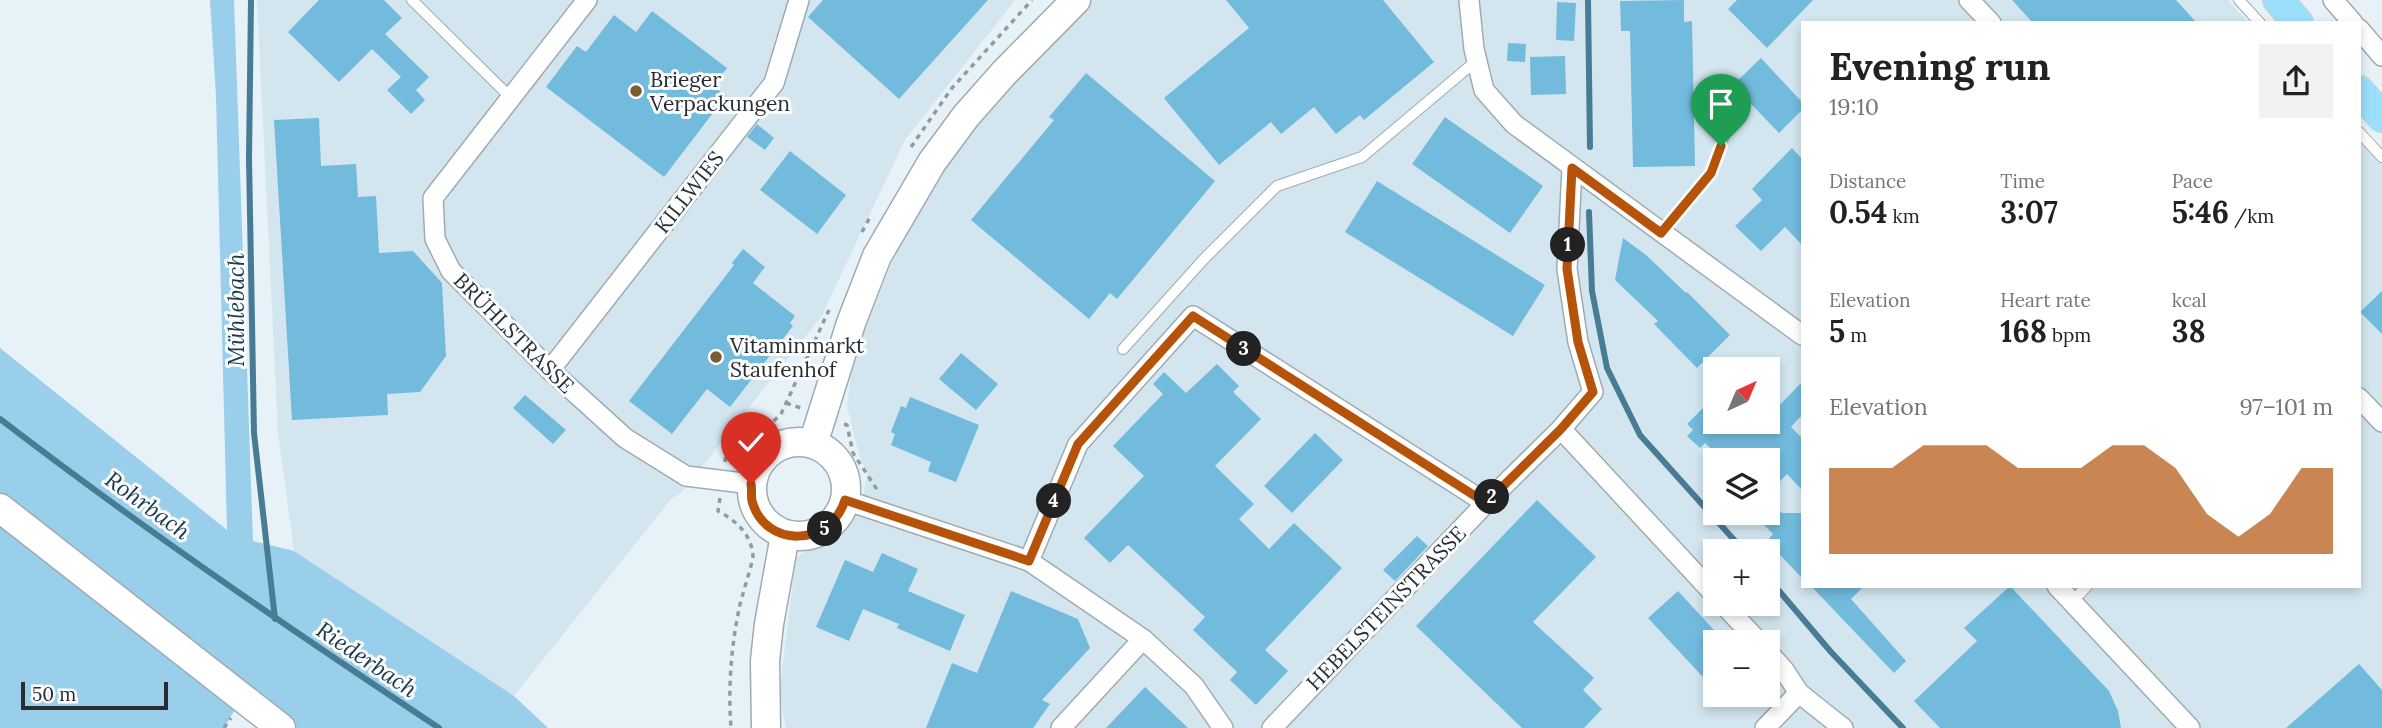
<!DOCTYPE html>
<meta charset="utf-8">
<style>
:root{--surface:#fff;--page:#f2f2f2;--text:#222;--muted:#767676;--accent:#b45309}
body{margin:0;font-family:Lora,serif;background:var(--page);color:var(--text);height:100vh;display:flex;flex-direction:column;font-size:26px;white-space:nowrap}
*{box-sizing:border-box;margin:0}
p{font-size:23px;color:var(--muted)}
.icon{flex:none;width:38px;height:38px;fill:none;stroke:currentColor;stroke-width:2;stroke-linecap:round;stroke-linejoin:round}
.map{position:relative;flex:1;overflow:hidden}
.sheet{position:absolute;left:1801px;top:21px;width:560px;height:567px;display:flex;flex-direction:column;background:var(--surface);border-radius:0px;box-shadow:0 4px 10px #0003}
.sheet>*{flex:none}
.needle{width:46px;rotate:44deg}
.buttons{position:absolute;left:1703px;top:357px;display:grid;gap:14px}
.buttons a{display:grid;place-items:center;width:77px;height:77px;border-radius:0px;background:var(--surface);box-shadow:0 4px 10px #0003;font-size:35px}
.scale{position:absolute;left:21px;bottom:18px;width:147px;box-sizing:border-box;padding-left:7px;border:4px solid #292d2f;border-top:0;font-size:19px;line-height:24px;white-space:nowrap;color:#292d2f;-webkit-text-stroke:5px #fbfdfe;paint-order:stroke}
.pin{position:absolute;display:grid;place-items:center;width:60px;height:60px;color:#fff;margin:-72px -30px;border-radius:50% 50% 50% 0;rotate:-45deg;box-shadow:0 0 7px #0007}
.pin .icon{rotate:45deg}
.km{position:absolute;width:35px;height:35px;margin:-18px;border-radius:50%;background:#222;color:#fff;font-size:19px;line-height:35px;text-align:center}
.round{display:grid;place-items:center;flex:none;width:74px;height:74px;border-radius:0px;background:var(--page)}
.summary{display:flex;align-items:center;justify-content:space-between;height:119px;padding:0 28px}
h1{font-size:38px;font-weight:700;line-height:52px}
.stats{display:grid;grid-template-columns:repeat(3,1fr);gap:10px;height:119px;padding:7px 28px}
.stats div{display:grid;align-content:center}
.stats b{font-size:30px;font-weight:700}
.stats small{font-size:19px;font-weight:400}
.stats p{font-size:19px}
.chart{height:196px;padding:14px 28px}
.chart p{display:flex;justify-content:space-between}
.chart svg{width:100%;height:126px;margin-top:7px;fill:var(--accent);opacity:.7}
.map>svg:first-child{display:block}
</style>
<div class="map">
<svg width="2382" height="728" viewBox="0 0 2382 728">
<rect width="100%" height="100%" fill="#e6f2f8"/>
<g fill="#d3e6f0" fill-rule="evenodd">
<polygon points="257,0 1015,0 905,140 821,317 681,493 671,499 514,696 294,551 278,433"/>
<path d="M1092 0H2228L2249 23H1802V586H2359V139L2382 165V728H786L779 694 796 558 860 513 867 474 858 451 847 406 853 360 893 260 937 177 1018 71ZM1715 369H1768V422H1715ZM1715 460H1768V513H1715ZM1715 551H1768V604H1715ZM1715 642H1768V695H1715Z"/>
</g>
<polygon fill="#99cfea" points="210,0 234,0 253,541 294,551 514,696 548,728 281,728 242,698 224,728 0,728 0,348 227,530 216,96"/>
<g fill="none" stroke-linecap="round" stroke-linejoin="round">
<g stroke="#487b94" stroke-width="6">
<polyline points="251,0 249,158 254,433 275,619"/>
<polyline points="1588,0 1590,147"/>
<polyline points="1589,212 1592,291 1607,368 1640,435 1744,551"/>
<path d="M0 419C142 528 290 629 439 728"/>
<polyline points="1768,578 1831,652 1903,728"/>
</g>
</g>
<g fill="#72bbdd">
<polygon points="319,0 384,0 402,18 385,34 429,77 416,90 425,100 411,114 387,90 401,77 372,49 339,82 288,32"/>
<polygon points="823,0 988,0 899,99 808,17"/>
<polygon points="1226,0 1383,0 1434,62 1364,120 1360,115 1336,134 1314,107 1281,134 1271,122 1219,165 1164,98 1249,28"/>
<polygon points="1684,0 1684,22 1692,21 1695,166 1633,167 1630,31 1621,31 1620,1"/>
<polygon points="1737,0 1813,0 1767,48 1728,9"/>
<polygon points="2012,0 2176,0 2197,23 2033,23"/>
<polygon points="1557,2 1576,3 1574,41 1556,40"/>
<polygon points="652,11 727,68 713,86 726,96 664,177 546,87 577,46 586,52 614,15 636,32"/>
<polygon points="1508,43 1526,44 1525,62 1507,61"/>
<polygon points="1565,56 1566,94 1531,95 1530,57"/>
<polygon points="1761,58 1802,102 1802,110 1779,133 1733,85"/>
<polygon points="1086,73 1215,181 1117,299 1110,293 1089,319 971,220 1054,120 1049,117"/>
<polygon points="1445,117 1543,186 1510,233 1412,164"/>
<polygon points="319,118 321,166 356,164 358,197 376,196 379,253 413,251 442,283 446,356 420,392 387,394 388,415 292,420 274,120"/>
<polygon points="757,124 774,138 765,150 747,137"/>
<polygon points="1792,148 1802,159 1802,245 1785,227 1761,251 1735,226 1762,200 1752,189"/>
<polygon points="790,151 846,195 817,234 760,190"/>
<polygon points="1377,181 1545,285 1513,336 1345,232"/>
<polygon points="1623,238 1646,255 1686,293 1687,292 1730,335 1697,368 1654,324 1658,321 1615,280"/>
<polygon points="743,249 765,267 753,283 795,316 790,323 793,326 730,407 707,389 672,434 629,401 734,265 732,263"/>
<polygon points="2382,291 2382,334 2360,312"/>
<polygon points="961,353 998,384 976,410 939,379"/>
<polygon points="1217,364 1239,386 1233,392 1261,419 1215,466 1254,504 1239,519 1269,549 1294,523 1342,568 1265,650 1288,671 1256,705 1230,680 1237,672 1193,630 1205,617 1128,545 1110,563 1084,538 1144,476 1113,446 1163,394 1153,384 1164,372 1186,393"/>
<polygon points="1802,382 1802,415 1791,427 1802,438 1802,490 1787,474 1768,494 1768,460 1723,460 1705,443 1700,448 1687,436 1693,430 1687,424 1715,396 1715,422 1768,422 1768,417"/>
<polygon points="525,395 566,430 553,444 513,408"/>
<polygon points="910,397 979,425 956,482 928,471 931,462 891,445 895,434 891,432 901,406 906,408"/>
<polygon points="1315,433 1343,460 1292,513 1264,486"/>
<polygon points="1768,498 1782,513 1802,513 1802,578 1767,541 1773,534 1752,513 1768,513"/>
<polygon points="1537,500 1596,557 1533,622 1594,678 1583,690 1602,709 1584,728 1522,728 1416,626"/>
<polygon points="1417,536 1428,546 1395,581 1383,570"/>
<polygon points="882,553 918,569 908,591 965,615 950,651 897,628 899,624 863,609 849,641 816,627 845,560 873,572"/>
<polygon points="1811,586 1864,586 1851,599 1906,661 1894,673"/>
<polygon points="2010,586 2109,691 2118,711 2121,728 1940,728 1914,701 1977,641 1964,628"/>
<polygon points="1011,591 1078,619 1090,648 1042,700 1050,704 1033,728 926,728 952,663 977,673"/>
<polygon points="1678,591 1725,642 1715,642 1715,690 1648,618"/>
<polygon points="2359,664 2382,690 2382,728 2286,728"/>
<polygon points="1145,687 1188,728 1106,728"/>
</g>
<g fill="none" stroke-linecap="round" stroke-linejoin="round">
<g stroke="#a0abb1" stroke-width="12">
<g id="lane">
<polyline points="412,0 511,98"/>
<polyline points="2239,0 2260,23"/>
<polyline points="2359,132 2382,157"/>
<polyline points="1662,233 1711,173 1731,114"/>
<polyline points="1123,349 1203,260 1277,186 1362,157 1476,61"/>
<polyline points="2072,602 2087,586"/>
</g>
</g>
<g stroke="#a0abb1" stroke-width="22">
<g id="street">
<polyline points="587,0 433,198 435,239 451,271 550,370 625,438 686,476 751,484"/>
<polyline points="1469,0 1474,49 1484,90 1514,124 1802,335"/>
<polyline points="1969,0 1991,23"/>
<polyline points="2333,0 2353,23"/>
<polyline points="2359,29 2382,56"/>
<polyline points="550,370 774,83 799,0"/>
<polyline points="2359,398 2382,422"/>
<polyline points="1561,429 1715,595"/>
<polyline points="845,500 1029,561 1143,639 1194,686 1223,728"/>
<polyline points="1029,561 1078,444 1193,316 1486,503"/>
<polyline points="2057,586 2190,728"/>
<polyline points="1723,604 1759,642"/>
<polyline points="1768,652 1784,670 1799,693 1843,728"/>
<polyline points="1061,728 1143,639"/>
<polyline points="1272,728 1486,503 1561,429 1593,392 1578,342 1567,269 1572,168"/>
<polyline points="1765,728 1799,693"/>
</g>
</g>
<g stroke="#a0abb1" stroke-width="31">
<g id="secondary">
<circle cx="799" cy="489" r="47"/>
<polyline points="813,444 851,323 877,256 932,162 966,116 1004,73 1076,0"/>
<polyline points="0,508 281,728"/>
<polyline points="766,728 765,661 769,624 785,535"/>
</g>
</g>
<g stroke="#d0d1d1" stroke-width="32">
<g id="primary">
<polyline points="2278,0 2298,23"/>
<polyline points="2359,91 2382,117"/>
</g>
</g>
<g stroke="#939b9f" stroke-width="3.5" stroke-dasharray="5 5" stroke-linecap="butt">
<polyline points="911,147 952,88 1032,0"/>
<polyline points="862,232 870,217"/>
<polyline points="786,403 801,408"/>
<polyline points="844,424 847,425 853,453 878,491"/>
<polyline points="725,462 726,450 747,446 781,414 829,310"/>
<path d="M720 498 718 511C736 521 751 533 753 556 753 562 741 598 739 609 731 648 728 688 731 728"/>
<polyline points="224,728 231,718"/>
</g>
<use href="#lane" stroke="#fff" stroke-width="10"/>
<use href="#street" stroke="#fff" stroke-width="19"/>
<use href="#secondary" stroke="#fff" stroke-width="28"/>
<use href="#primary" stroke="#9cdffd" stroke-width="30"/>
</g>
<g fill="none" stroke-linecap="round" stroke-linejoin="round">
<g stroke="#fff" stroke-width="14">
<path id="route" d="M751 484C752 489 751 496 752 501 765 549 830 547 845 500L1029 561 1078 444 1193 316 1486 503 1561 429 1593 392 1578 342 1567 269 1572 168 1661 233 1711 173 1721 146"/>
</g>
<use href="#route" stroke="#b45309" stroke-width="9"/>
</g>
<g fill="#775d2f" stroke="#fbfdfe" stroke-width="2.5">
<circle cx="636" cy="91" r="7"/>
<circle cx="716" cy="357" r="7"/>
</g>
<g text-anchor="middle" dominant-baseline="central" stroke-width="6" stroke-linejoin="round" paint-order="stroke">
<g font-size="21" fill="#292d2f" stroke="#fbfdfe" text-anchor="start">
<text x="650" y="79">Brieger<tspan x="650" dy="24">Verpackungen</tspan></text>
<text x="730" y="345">Vitaminmarkt<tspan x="730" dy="24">Staufenhof</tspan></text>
</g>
<g font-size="21" fill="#292d2f" stroke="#fbfdfe">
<text transform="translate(689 192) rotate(-52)">KILLWIES</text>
<text transform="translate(514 333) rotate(45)">BRÜHLSTRASSE</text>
<text transform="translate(1386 608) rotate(-46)">HEBELSTEINSTRASSE</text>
</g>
<g font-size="23" font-style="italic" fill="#193a4a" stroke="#fbfdfe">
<text transform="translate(235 310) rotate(-90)">Mühlebach</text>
<text transform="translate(148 505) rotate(36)">Rohrbach</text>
<text transform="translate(367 659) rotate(34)">Riederbach</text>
</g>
</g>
</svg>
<div class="buttons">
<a><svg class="needle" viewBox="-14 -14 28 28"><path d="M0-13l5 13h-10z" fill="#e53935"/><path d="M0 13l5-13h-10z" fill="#767676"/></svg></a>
<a><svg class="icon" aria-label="layers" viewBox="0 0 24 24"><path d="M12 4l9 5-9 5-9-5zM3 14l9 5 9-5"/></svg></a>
<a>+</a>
<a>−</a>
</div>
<div class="scale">50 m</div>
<div class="pin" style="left:1721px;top:146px;background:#1e9e55"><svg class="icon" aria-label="arrive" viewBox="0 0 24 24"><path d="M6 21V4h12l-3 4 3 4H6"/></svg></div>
<div class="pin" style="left:751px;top:484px;background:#d93025"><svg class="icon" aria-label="check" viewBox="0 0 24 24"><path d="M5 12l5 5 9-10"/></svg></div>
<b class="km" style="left:1568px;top:245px">1</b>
<b class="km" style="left:1492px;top:497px">2</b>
<b class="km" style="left:1244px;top:349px">3</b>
<b class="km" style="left:1054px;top:501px">4</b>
<b class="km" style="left:825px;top:529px">5</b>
<section class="sheet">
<div class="summary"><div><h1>Evening run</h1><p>19:10</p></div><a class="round"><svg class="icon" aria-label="share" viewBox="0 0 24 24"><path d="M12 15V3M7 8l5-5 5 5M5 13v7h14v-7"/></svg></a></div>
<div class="stats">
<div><p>Distance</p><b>0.54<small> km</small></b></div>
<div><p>Time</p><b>3:07</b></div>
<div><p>Pace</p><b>5:46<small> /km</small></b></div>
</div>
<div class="stats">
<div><p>Elevation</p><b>5<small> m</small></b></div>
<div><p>Heart rate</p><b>168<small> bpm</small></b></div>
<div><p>kcal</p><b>38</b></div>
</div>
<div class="chart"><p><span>Elevation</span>97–101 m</p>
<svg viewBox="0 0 160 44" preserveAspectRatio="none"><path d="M0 44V14L10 14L20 14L30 6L40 6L50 6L60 14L70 14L80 14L90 6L100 6L110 14L120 30L130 38L140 30L150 14L160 14V44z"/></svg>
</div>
</section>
</div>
